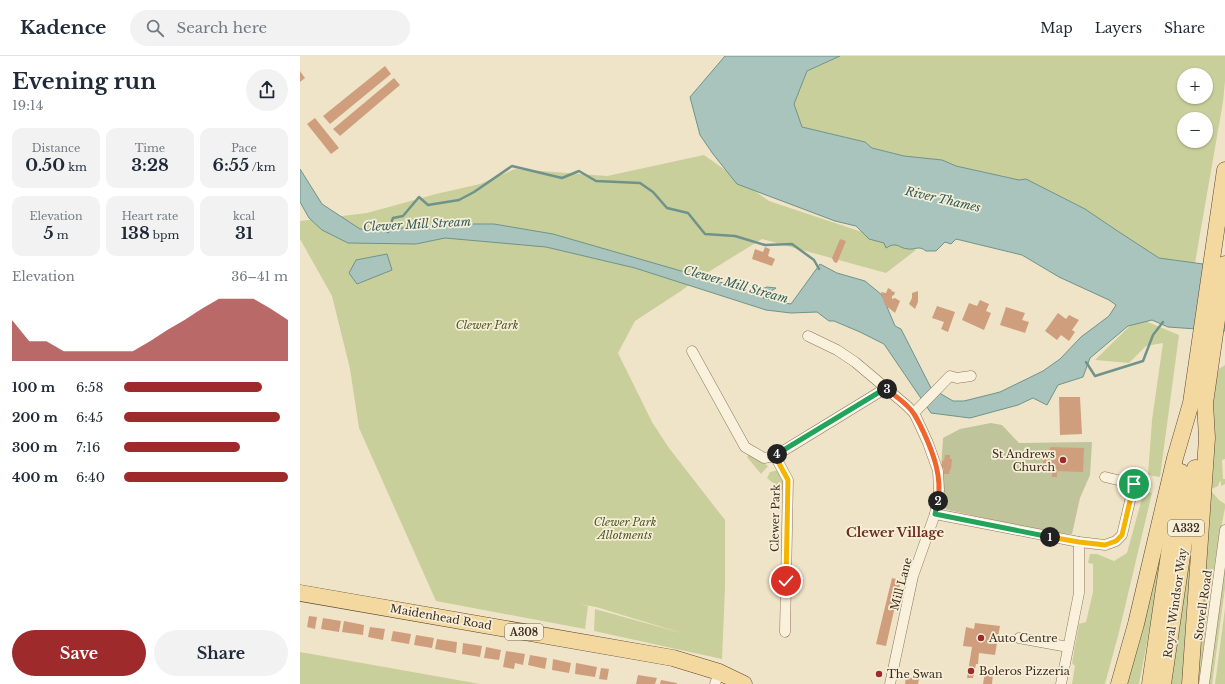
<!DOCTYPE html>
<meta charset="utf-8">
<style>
:root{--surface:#fff;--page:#f2f2f3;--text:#1f2937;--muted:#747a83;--line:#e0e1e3;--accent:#9e2a2b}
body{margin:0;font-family:"Libre Baskerville",serif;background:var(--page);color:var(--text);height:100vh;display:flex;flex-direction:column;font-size:15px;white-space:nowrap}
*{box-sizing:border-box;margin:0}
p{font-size:13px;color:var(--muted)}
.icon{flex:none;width:22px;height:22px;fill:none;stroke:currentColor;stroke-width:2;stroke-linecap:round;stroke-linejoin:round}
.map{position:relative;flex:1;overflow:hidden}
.details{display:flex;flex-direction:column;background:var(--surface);width:300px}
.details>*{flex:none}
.buttons{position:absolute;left:877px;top:12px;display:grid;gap:8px}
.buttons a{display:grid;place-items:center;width:36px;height:36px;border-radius:50%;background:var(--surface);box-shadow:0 1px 3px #0004;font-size:20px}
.pin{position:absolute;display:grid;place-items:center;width:34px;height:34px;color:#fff;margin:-17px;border:2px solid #fff;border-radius:50%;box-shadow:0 1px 4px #0007}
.km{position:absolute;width:20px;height:20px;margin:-10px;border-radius:50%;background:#222;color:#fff;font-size:11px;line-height:20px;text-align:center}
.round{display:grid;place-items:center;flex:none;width:42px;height:42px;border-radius:21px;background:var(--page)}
.headline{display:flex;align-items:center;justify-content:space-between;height:68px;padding:0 12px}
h1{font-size:22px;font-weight:700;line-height:30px}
.stats{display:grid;grid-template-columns:repeat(3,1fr);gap:6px;height:68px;padding:4px 12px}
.stats div{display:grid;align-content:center;border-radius:10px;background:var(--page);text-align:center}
.stats b{font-size:17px;font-weight:700}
.stats small{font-size:11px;font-weight:400}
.stats p{font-size:11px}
.chart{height:112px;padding:8px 12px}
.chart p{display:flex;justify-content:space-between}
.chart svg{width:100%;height:72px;margin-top:4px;fill:var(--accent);opacity:.7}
.primary-button{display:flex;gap:8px;margin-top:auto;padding:8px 12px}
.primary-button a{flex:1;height:46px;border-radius:24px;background:var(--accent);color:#fff;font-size:16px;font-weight:700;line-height:46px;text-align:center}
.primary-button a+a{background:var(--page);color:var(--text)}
ul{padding:0 12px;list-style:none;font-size:13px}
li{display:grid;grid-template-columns:64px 48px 1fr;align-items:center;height:30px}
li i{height:10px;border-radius:5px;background:var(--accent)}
header{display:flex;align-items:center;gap:24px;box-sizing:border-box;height:56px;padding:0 20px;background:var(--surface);border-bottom:1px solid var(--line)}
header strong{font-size:19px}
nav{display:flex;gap:22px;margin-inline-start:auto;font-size:14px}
.search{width:280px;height:36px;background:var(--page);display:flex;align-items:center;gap:10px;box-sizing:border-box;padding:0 14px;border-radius:22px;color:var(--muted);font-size:15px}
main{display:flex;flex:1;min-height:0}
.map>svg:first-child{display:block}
</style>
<header>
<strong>Kadence</strong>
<div class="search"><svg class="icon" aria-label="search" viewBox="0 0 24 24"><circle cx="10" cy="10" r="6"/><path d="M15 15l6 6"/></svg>Search here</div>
<nav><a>Map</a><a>Layers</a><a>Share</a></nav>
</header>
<main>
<section class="details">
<div class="headline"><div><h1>Evening run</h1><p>19:14</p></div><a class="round"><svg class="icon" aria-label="share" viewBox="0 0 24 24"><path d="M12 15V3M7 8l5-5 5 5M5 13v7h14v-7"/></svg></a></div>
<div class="stats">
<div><p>Distance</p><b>0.50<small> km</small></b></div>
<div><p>Time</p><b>3:28</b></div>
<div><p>Pace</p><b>6:55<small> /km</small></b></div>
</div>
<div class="stats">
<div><p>Elevation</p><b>5<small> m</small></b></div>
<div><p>Heart rate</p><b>138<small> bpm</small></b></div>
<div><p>kcal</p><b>31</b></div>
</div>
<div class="chart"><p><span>Elevation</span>36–41 m</p>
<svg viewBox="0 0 160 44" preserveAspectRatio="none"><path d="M0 44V19L10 32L20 32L30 38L40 38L50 38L60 38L70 38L80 32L90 25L100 19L110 12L120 6L130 6L140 6L150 12L160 19V44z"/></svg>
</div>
<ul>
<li><b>100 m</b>6:58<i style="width:84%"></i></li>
<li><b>200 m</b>6:45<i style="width:95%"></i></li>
<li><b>300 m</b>7:16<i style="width:71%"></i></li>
<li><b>400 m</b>6:40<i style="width:100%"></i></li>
</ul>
<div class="primary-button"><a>Save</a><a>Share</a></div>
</section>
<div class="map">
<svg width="925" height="628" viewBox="0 0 925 628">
<rect width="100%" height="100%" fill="#f0e4c8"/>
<g fill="#c9cf9b" fill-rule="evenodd">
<path d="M540 0H925V25L923 46 895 207 859 202 816 174 785 153 726 123 719 124 656 110 642 104 604 100 572 92 565 86 502 71 494 48 507 15ZM884 19H906V41H884ZM884 63H906V85H884Z"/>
<polygon points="404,99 469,145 616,194 586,217 462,183 397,223 381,235 335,265 318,297 352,366 369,392 425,464 425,532 422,603 294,575 295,553 385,578 296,551 280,548 288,550 285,573 136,545 59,372 50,313 32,240 0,183 0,165 67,157 136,138 180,128 215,113 307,120"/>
<polygon points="838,262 879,279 860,421 848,419 852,364 863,287 846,290 829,307 795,304"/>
<path d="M925 309V403L922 404 923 423H925V428L921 430V426L920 425 918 430 912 433V436L919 444 925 448V452C913 509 905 570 900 628H895L913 338 919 313Z"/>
<polygon points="450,397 468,410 461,418 447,401"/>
<polygon points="479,414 484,423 485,437 467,422 470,416"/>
<polygon points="844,435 852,437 819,576 805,628 772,628 775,610 772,607 779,568 786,566 793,536 793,508 788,507 790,498 797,498 814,505 827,497"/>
<polygon points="897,436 885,628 867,628"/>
<polygon points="865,460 857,534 839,628 822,628"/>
<polygon points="925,496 925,532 912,628 907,628"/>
<polygon points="925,552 925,628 915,628"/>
<polygon points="0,596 180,628 0,628"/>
</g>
<polygon fill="#bfc49a" points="691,367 702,369 719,387 792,386 790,419 780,442 772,478 752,477 648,454 644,452 641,415 643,382 660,373"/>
<g fill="#a9c4bc" stroke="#6f938a">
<path d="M425 0H540L507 15 494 48 502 71 565 86 572 92 604 100 642 104 656 110 719 124 726 123 785 153 816 174 859 202 925 211V275L868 271 852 264 828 270 790 302 783 321 758 329 747 349 733 342 718 349 670 362 631 357 584 288 560 276 534 265H529L517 256 491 257 466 254 335 212 246 191 145 182 116 188 48 187 22 174 9 162 0 146V113L22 148 60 173H93L140 168H194L253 178 454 236 467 231 476 232 468 237 463 242 478 246 491 248 520 208 537 217 565 225 582 239 595 270 601 273 631 332 653 345H664L700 336 743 315 760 303 781 281 809 260 816 249 809 244 759 221 722 199 656 183 651 188 645 186 636 195H626C618 189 616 194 608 193 598 192 597 185 586 192L584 187 569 183 556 170 535 165 437 128 413 98 400 79 390 41Z"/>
<polygon points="87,198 92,214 57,228 49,217 56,204"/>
</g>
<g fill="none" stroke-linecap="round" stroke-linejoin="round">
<g stroke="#6f938a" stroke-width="2.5">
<polyline points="88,176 93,162 103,160 119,141 128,149 159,144 174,136 212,110 262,122 279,115 296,125 340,127 353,136 367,152 388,157 405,178 435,180 465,189 492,188 514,204 519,213"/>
<polyline points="786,306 795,320 843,305 853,279 863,266"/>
</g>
</g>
<g fill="#cf9f7d">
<polygon points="85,10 91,18 30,68 23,60"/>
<polygon points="0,15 5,22 0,26"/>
<polygon points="94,22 100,29 40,80 33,73"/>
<polygon points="15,62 39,92 31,98 7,68"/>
<polygon points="540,183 546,185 537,207 534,206 532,202"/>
<polygon points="465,191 470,193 468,200 475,203 472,210 452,203 455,193 463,196"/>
<polygon points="588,232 592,234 591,235 595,236 594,239 592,240 592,243 595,242 600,245 595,257 585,249 583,243 581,236 586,237"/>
<polygon points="618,235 618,246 615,253 609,248 612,242 612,237"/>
<polygon points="680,244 689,248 686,255 691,257 684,274 662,264 669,247 677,250"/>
<polygon points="637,250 655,256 648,276 641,273 644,266 632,262"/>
<polygon points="706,251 725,257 722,264 729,266 725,277 700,269"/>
<polygon points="758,257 766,263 769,259 779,264 772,274 775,276 769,285 761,279 757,284 745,275"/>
<polygon points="759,341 780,341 782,378 760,379"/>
<polygon points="750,391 784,392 783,416 757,415 757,421 752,421 752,415 749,415 750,408 743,408 744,400 749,400"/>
<polygon points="645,399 650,399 650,403 652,403 651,413 650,413 649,418 644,418 644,412 642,412 642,404 644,405"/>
<polygon points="592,522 601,524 586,590 576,588"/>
<polygon points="9,560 17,561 15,573 7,571"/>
<polygon points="23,562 41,565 39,576 21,573"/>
<polygon points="44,565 64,569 63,579 42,576"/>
<polygon points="675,567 700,570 695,599 679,597 678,608 676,608 673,622 667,622 672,591 663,590 666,571 674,573"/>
<polygon points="70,571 85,573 83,584 68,581"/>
<polygon points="93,575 111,578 109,588 91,585"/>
<polygon points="116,579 134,582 132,592 114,589"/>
<polygon points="137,583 157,586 156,597 135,593"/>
<polygon points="163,587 182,590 180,601 162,598"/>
<polygon points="186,591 201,594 199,604 184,602"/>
<polygon points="206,595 225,598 223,609 215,607 214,613 203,611"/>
<polygon points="230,599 247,602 245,613 228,609"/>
<polygon points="253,603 271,607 269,617 252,614"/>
<polygon points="276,607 297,611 295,621 275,618"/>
<polygon points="301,612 309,613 307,624 299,623"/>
<polygon points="685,616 693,618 692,628 683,628"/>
<polygon points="338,619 357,622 355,628 336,628"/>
<polygon points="606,621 619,623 618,628 605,628"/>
<polygon points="361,624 377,627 377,628 360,628"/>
</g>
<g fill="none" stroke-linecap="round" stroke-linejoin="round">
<g stroke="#8d765c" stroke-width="11">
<g id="minor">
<polyline points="508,280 537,294 555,306 606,349 614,357 617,363 628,387 638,415 639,434 635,458 613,520 590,628"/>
<polyline points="392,295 445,391 464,402 475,400 488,424 485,576"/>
<polyline points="614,357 650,320 657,322 671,320"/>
<polyline points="475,400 586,332"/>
<polyline points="635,458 779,486 805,489 816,485 822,479 834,428 805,421"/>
<polyline points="719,582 768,591"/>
<polyline points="415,628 419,616"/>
<polyline points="761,628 779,537 779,486"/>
<polyline points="904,628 925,474"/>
</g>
</g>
<g stroke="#5b4430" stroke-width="17">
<g id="primary">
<polyline points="0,537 373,602 419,616 444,628"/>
<polyline points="819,628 836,568 875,402 891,347 925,114"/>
<polyline points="850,628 881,416"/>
<polyline points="863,628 895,412"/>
<polyline points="890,628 907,382 905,347 925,208"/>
</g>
</g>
<use href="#minor" stroke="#faf1dc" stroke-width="10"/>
<use href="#primary" stroke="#f3d9a0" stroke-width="16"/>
</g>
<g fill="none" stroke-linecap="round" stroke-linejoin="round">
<g stroke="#fff" stroke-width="8">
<polyline id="split-1" points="750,481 779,486 805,489 816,485 822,479 834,428"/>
</g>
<g stroke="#fff" stroke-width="8">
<polyline id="split-2" points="638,445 635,458 750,481"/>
</g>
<g stroke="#fff" stroke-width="8">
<path id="split-3" d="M587 333C596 341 608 348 614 358 618 364 621 371 624 377 634 399 642 421 638 445"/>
</g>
<g stroke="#fff" stroke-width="8">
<polyline id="split-4" points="477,398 586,332 587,333"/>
</g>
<g stroke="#fff" stroke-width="8">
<polyline id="split-5" points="477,398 475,400 488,424 486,525"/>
</g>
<use href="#split-1" stroke="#f5b400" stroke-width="5"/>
<use href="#split-2" stroke="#22a559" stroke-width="5"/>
<use href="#split-3" stroke="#f0652b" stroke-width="5"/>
<use href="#split-4" stroke="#22a559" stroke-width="5"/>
<use href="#split-5" stroke="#f5b400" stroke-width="5"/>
</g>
<g fill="#9e2a2b" stroke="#f7eed8" stroke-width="1.5">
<circle cx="763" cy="404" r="4"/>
<circle cx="681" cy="582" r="4"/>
<circle cx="671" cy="615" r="4"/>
<circle cx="579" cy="618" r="4"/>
</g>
<g text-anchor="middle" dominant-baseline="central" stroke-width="3.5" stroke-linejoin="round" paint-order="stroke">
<g fill="#f7eed8" stroke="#756857" stroke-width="1">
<rect x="868" y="464" width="36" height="16" rx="3"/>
<rect x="205" y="568" width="38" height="16" rx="3"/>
</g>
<g font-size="10" font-weight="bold" fill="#3d2e20">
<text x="886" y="472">A332</text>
<text x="224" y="576">A308</text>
</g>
<g font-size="11" font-style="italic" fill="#4d5a26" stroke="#f7eed8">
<text x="187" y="269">Clewer Park</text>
<text x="325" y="466">Clewer Park<tspan x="325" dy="13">Allotments</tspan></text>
</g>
<g font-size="11" fill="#3d2e20" stroke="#f7eed8" text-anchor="start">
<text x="755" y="398" text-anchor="end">St Andrews<tspan x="755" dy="13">Church</tspan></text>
<text x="689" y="582">Auto Centre</text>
<text x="679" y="615">Boleros Pizzeria</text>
<text x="587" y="618">The Swan</text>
</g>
<g font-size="11" fill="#3d2e20" stroke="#f7eed8">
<text transform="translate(475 462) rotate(-89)">Clewer Park</text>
<text transform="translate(601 528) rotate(-75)">Mill Lane</text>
<text transform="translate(875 547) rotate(-82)">Royal Windsor Way</text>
<text transform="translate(903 549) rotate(-82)">Stovell Road</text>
<text transform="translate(141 561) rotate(10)">Maidenhead Road</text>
</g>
<g font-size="12" font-style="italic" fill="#2f5d5a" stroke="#f7eed8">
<text transform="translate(643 143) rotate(13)">River Thames</text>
<text transform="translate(117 168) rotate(-3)">Clewer Mill Stream</text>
<text transform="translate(436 228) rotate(16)">Clewer Mill Stream</text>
</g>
<g font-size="13" font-weight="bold" fill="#6b2e1e" stroke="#f7eed8">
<text x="595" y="476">Clewer Village</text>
</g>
</g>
</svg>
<div class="buttons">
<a>+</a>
<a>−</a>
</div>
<div class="pin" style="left:834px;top:428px;background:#1e9e55"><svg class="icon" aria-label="arrive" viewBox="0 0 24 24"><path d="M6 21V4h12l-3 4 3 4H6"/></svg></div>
<div class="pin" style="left:486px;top:525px;background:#d93025"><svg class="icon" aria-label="check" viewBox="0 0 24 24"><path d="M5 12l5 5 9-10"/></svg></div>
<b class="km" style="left:750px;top:481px">1</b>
<b class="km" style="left:638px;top:445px">2</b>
<b class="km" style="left:587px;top:333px">3</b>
<b class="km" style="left:477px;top:398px">4</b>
</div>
</main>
